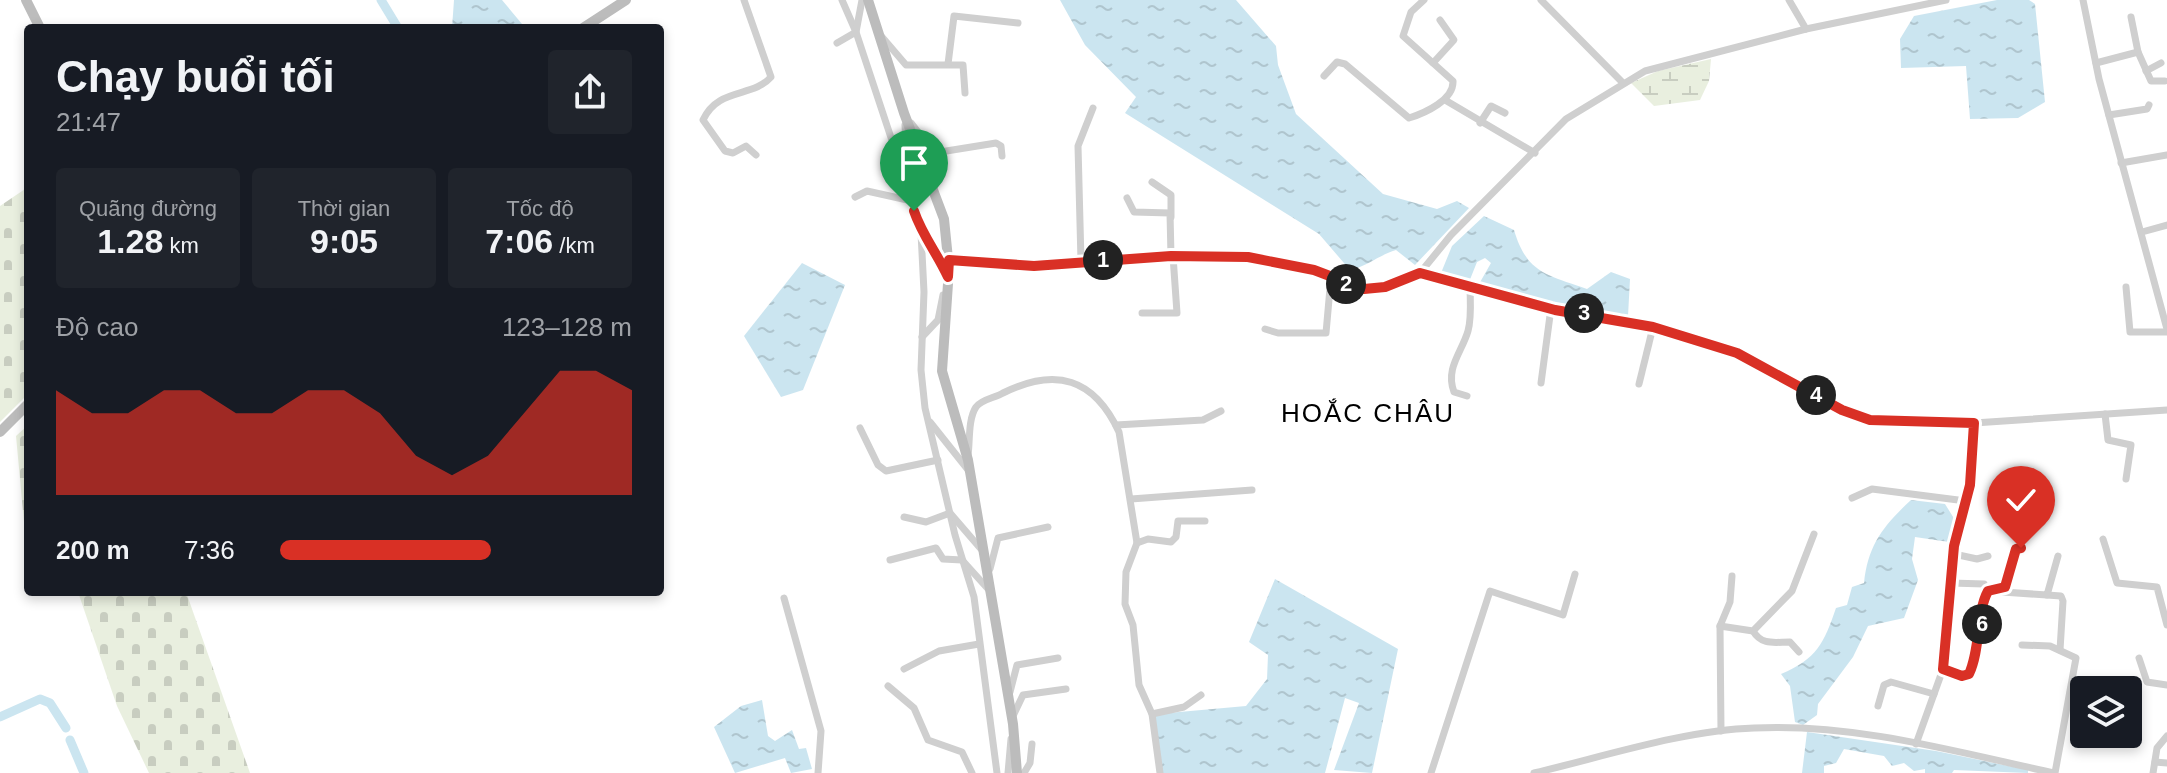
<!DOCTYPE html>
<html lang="vi">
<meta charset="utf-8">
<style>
:root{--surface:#171b24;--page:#20242c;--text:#f1f3f6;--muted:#9ea1a6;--accent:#d93025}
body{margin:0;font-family:Arial,sans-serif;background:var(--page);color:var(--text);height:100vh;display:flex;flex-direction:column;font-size:30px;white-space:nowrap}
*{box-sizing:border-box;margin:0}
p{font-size:26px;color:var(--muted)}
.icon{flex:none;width:44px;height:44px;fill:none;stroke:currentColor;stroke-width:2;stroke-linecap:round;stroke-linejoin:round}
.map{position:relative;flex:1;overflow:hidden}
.panel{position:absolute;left:24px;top:24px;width:640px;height:572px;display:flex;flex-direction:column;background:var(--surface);border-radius:8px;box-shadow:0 4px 12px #0003}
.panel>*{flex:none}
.tools{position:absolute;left:2070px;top:676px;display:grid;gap:16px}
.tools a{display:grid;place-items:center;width:72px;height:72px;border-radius:8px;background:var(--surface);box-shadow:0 4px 12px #0003;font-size:40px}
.pin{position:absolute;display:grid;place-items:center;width:68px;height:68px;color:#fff;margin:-82px -34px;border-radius:50% 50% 50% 0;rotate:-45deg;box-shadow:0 0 8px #0007}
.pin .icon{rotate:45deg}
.km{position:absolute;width:40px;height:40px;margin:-20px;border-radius:50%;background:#222;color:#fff;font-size:22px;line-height:40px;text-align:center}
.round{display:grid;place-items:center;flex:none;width:84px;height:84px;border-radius:8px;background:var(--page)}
.overview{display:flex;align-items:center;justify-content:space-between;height:136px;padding:0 32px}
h1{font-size:44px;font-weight:800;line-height:60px}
.metrics{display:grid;grid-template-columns:repeat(3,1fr);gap:12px;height:136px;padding:8px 32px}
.metrics div{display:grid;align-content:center;border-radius:8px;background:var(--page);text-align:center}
.metrics b{font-size:34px;font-weight:800}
.metrics small{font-size:22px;font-weight:400}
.metrics p{font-size:22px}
.chart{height:224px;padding:16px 32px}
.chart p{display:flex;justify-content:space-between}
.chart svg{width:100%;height:144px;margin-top:8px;fill:var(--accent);opacity:.7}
ul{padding:0 32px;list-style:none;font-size:26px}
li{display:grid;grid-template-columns:128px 96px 1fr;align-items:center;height:60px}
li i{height:20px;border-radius:10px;background:var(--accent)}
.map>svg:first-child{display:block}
</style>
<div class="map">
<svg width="2167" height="773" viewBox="0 0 2167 773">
<defs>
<pattern id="wetland-marsh" width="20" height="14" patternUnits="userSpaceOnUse" patternTransform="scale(2)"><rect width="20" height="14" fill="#e9efdf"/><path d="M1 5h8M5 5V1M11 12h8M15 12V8" fill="none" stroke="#c8cdc0"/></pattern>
<pattern id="cemetery-stones" width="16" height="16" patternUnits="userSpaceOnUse" patternTransform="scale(2)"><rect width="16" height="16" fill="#e9efdf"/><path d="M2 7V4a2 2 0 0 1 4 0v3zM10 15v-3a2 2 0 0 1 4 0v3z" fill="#c8cdc0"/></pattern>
<pattern id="water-ripples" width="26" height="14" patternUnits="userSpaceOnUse" patternTransform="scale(2)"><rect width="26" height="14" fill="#cbe5f0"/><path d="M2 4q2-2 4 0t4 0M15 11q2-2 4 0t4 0" fill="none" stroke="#afc5ce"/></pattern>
</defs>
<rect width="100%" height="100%" fill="#fff"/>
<polygon fill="url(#wetland-marsh)" points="1711,59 1709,81 1700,100 1654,106 1631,83 1658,71"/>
<g fill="url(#cemetery-stones)">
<polygon points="28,187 28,394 0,422 0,206"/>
<polygon points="28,425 28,554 27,554 16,436"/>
<polygon points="78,592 186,592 250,773 149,773 117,706"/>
</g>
<g fill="url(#water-ripples)">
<polygon points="454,0 502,0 522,24 535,28 452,28"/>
<path d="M1060 0H1236L1276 46 1278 65 1296 114 1383 194 1437 209 1457 201 1469 208 1415 265 1396 250C1379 255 1368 266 1350 270L1319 234 1125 113 1136 97 1085 45Z"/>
<polygon points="1997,0 2029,0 2035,4 2045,102 2018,118 1970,119 1966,66 1901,68 1900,39 1914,16"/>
<path d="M1484 216 1514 230C1527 274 1548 275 1587 289L1611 272 1630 279 1628 316 1555 306 1479 284 1491 263 1485 258 1477 262 1469 282 1441 273 1452 246Z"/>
<polygon points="802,263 845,285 803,390 781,397 744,336"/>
<path d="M1911 500 1945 504 1955 520 1949 542 1915 537 1912 559 1918 580 1904 618 1868 626 1853 657 1818 704 1817 715 1803 725 1795 722 1790 686 1781 674C1817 659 1824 643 1836 608L1847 605 1852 587 1864 583C1868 545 1883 526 1911 500Z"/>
<polygon points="1275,579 1398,649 1372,773 1334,770 1359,703 1345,698 1325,773 1161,773 1152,718 1157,714 1246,706 1267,679 1268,655 1249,642"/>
<polygon points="762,700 768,736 775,741 792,730 799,749 806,748 812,769 791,773 785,758 735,773 714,727 741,706"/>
<polygon points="1807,732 1936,751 2028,770 2028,773 1954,770 1952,773 1925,773 1925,769 1914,771 1904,763 1892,766 1884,756 1844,749 1836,763 1824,766 1824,773 1802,773"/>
</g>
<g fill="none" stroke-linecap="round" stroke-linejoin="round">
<g stroke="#cbe5f0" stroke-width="9">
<polyline points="381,0 398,28"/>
<polyline points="0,717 40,699 50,703 66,728"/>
<polyline points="70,740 84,773"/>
</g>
<g stroke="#cfcfcf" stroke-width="7">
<path d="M744 0 771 77C753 98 718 87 703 120L725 151 733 153 746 146 756 155"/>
<polyline points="842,0 856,32 907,186"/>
<polyline points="1541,0 1623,83"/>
<polyline points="1789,0 1806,29"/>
<polyline points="2083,0 2099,79 2167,329"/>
<polyline points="2131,17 2138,52"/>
<polyline points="882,37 906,65 963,65 965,93"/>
<polyline points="837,43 856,32 862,0"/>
<polyline points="1433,63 1454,40 1440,20"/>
<polyline points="2096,63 2138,52 2151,81 2165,81"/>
<polyline points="948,64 954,16 1018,23"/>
<polyline points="2146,71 2161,63"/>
<path d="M1324 76 1337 62 1345 64 1409 118C1425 113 1454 100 1453 81L1403 36 1411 12 1424 0"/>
<polyline points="1445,100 1535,153"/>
<polyline points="2109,115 2147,109 2149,105"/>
<polyline points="911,123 934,153 996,143 1001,146 1002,156"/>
<polyline points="1480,123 1491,106 1505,113"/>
<polyline points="905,125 908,187 921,233 924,292 921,370 925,408 955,535 974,597 997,773"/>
<polyline points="2121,163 2167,155"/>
<polyline points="1152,182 1171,195 1171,217"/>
<polyline points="855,197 867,191 912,201"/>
<polyline points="1127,198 1134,212 1170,213 1171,256"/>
<polyline points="2142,232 2167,225"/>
<polyline points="921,233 933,243 947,275"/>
<polyline points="949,260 1034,266 1171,256 1248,257 1314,270 1364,289 1385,287 1420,273 1451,235 1566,119 1645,71 1806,29 1946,0"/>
<polyline points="1081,261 1078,146 1093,108"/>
<polyline points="1420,273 1555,310 1653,327 1737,353 1842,410 1870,420 1974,423 2167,410"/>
<polyline points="2126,287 2130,332 2167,332"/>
<polyline points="1142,313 1177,313 1173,256"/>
<polyline points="1265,329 1278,333 1326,333 1331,277"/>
<polyline points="922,337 938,320 943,295"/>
<polyline points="1541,383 1551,308"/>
<polyline points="1639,384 1653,327"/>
<path d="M1467 396 1454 392C1445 368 1462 352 1468 331 1472 317 1470 300 1470 285"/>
<polyline points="2105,414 2108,440 2131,445 2126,479"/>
<polyline points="930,422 969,471"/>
<polyline points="1116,425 1203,420 1221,411"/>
<polyline points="860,428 878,465 886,471 938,460"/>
<path d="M968 456C970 441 968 419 976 407 982 399 995 398 1003 393 1056 367 1094 378 1119 432L1137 543 1126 572 1125 604 1133 625 1139 685 1152 714 1160 773"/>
<polyline points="1852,498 1872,489 1966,501"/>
<polyline points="1131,499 1252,490"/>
<polyline points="904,517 926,522 950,513 981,549"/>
<polyline points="2103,539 2117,583 2157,587 2167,625"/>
<polyline points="1137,543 1148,539 1171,542 1176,537 1178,521 1205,521"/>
<polyline points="1954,554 1977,559 1988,556"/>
<polyline points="890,560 936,548 943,559 962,560 989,590"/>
<polyline points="990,569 998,538 1048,527"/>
<polyline points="1951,583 1984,584"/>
<polyline points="2001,589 2010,579 2016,549 2021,548"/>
<polyline points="2047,595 2061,596 2063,601 2060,650"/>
<polyline points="784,598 821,731 818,773"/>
<polyline points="1720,626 1730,602 1732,576"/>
<path d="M1753 631C1762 646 1775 642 1790 642L1799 652"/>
<polyline points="2022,645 2050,646 2076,658 2055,773"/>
<polyline points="2139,658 2147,682 2167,685"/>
<polyline points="904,669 939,651 979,644"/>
<polyline points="1943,669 1962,676 1969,674 1981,638 1988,591 2047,595 2058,556"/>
<polyline points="888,686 914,708 928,740 962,752 972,773"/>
<polyline points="1010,692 1017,665 1058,658"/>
<polyline points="1878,706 1884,685 1891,682 1934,694"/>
<polyline points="1152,714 1184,707 1201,695"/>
<polyline points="1013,716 1023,695 1066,689"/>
<polyline points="1721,731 1720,626 1753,631 1792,591 1814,534"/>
<polyline points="1916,744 1943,669 1954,546 1970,485 1974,423"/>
<polyline points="2155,762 2167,763"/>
<polyline points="1008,773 1011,739"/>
<polyline points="1024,773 1030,763 1032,744"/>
<polyline points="1431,773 1490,591 1563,615 1575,574"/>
<path d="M1534 773C1602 757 1685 730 1754 728 1855 723 1957 752 2054 773"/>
<polyline points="2153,773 2157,748 2167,736"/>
</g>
<g stroke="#bcbcbc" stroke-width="10">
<polyline points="26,0 40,28"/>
<polyline points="868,0 904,113 944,219 949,269 942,371 968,460 1013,724 1017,773"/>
<polyline points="583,28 626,0"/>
<polyline points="0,432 28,404"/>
</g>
</g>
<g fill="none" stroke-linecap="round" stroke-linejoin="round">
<g stroke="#fff" stroke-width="16">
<path id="route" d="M914 211C922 235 937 253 948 277L949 260 1034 266 1171 256 1248 257 1314 270 1364 289 1385 287 1420 273 1555 310 1653 327 1737 353 1842 410 1870 420 1974 423 1970 485 1954 546 1943 669 1962 676 1969 674C1981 648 1976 613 1988 591L2005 587 2016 549 2021 548"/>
</g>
<use href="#route" stroke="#d93025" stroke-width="10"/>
</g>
<g text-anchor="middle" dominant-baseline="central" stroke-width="8" stroke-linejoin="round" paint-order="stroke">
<g font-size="26" letter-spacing="2" fill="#000" stroke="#fff">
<text x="1368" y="413">HOẮC CHÂU</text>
</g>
</g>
</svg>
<div class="tools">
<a><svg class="icon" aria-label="layers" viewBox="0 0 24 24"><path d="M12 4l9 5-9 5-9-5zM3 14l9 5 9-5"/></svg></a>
</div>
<div class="pin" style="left:914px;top:211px;background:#1e9e55"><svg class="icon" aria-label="arrive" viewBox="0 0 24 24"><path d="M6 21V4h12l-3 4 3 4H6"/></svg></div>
<div class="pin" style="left:2021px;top:548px;background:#d93025"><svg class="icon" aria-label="check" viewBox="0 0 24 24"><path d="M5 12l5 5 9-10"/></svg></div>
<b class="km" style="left:1103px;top:260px">1</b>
<b class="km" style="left:1346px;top:284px">2</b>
<b class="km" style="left:1584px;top:313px">3</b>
<b class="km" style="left:1816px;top:395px">4</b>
<b class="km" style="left:1982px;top:624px">6</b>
<section class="panel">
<div class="overview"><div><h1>Chạy buổi tối</h1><p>21:47</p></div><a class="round"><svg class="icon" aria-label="share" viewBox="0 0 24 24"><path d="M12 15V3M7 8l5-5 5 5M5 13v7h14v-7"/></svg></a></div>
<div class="metrics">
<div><p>Quãng đường</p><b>1.28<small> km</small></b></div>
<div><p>Thời gian</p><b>9:05</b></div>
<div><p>Tốc độ</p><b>7:06<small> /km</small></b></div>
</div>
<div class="chart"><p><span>Độ cao</span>123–128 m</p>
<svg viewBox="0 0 160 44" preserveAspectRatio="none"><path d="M0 44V12L10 19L20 19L30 12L40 12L50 19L60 19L70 12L80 12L90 19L100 32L110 38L120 32L130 19L140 6L150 6L160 12V44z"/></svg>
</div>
<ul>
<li><b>200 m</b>7:36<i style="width:60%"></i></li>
</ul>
</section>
</div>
